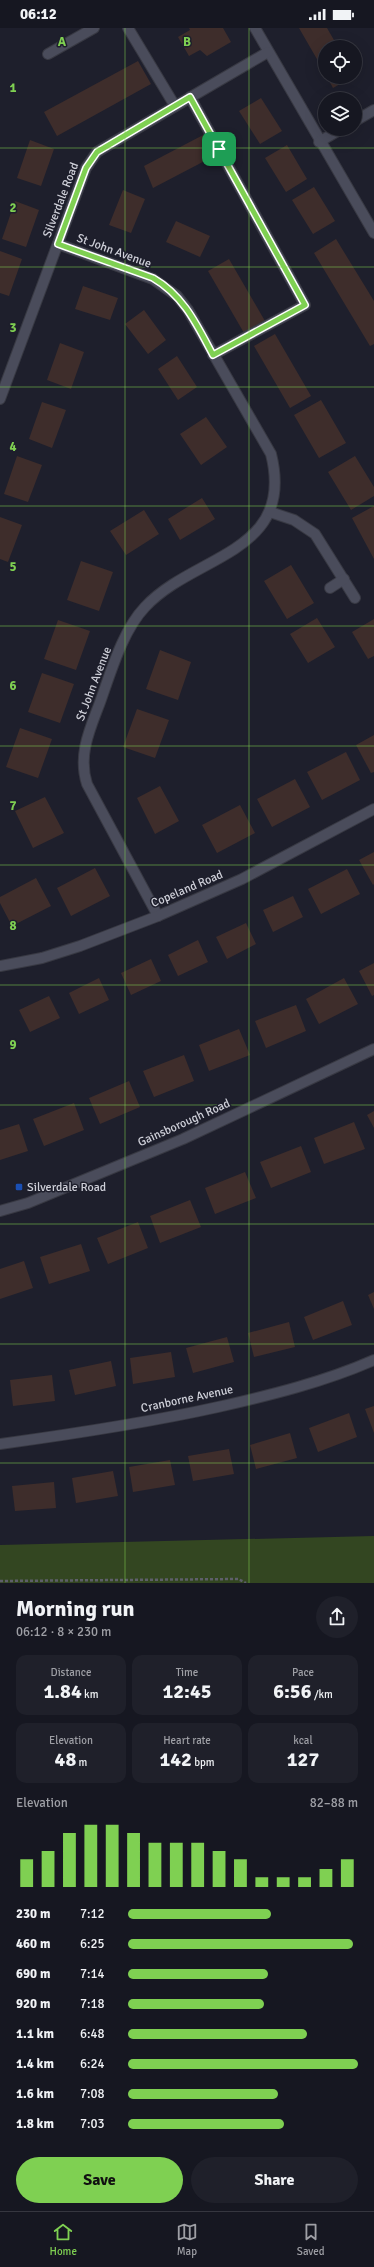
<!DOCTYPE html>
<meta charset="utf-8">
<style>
:root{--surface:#161721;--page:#1f202a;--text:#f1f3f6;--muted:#9e9fa5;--line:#35363f;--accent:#7fd052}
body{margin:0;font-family:Signika,sans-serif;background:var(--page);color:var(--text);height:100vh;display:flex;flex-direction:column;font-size:15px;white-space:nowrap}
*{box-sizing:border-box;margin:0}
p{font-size:13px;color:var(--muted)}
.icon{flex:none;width:22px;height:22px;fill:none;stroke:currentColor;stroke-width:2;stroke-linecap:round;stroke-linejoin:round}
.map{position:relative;height:1555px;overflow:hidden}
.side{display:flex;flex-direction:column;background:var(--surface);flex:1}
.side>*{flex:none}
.fabs{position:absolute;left:318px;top:12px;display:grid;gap:8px}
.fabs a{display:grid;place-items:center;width:44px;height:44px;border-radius:50%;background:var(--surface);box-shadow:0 4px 16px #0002,0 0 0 1px var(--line);font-size:20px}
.pin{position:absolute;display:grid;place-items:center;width:34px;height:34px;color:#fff;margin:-17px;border-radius:8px;box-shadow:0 2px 6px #0006}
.round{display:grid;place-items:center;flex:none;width:42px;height:42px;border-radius:21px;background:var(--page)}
.overview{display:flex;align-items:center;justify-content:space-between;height:68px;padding:0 16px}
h1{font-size:22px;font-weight:800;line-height:30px}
.metrics{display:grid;grid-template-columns:repeat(3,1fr);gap:6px;height:68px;padding:4px 16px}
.metrics div{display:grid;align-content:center;border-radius:10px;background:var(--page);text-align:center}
.metrics b{font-size:20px;font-weight:800}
.metrics small{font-size:11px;font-weight:400}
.metrics p{font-size:11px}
.chart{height:112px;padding:8px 16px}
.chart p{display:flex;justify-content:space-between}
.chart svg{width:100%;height:72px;margin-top:4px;stroke:var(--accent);stroke-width:6}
.button{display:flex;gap:8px;margin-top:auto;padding:8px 16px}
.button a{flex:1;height:46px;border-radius:24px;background:var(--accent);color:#111;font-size:16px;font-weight:800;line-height:46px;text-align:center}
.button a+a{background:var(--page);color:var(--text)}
ul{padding:0 16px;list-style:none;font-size:13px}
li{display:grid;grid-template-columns:64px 48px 1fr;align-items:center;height:30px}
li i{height:10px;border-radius:5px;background:var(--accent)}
.status{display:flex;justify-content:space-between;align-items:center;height:28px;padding:0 20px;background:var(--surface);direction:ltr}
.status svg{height:11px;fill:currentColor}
.dock{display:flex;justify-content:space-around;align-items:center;height:56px;border-top:1px solid var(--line);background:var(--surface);font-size:11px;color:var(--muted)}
.dock a{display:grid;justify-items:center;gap:2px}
.dock .selected{color:var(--accent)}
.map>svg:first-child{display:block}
</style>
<div class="status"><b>06:12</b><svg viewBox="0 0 49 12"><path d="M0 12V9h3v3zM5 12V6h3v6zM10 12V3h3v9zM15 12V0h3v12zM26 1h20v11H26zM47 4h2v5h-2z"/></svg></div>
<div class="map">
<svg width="374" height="1555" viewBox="0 0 374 1555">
<rect width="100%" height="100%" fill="#1e1f2c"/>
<polygon fill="#334621" points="374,1508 374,1555 0,1555 0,1517"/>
<g fill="#3e2d2b">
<polygon points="189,0 223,0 231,14 207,28 200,22 189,28 178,9 190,2"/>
<polygon points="299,0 327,0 338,19 325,19 325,45"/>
<polygon points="138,33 151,56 57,108 44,84"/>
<polygon points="327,49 352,49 333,60"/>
<polygon points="261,70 282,103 260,116 239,83"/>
<polygon points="205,106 218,126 153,160 144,138"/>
<polygon points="30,112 54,121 41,158 17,150"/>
<polygon points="287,117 307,151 286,164 265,130"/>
<polygon points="314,159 335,193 313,206 292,172"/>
<polygon points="123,162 145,171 131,205 109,197"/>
<polygon points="15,173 39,182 26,219 2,211"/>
<polygon points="176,193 210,208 200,229 166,214"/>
<polygon points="336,211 374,273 374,316 370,318 314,225"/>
<polygon points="0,223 22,231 9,268 0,265"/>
<polygon points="229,231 265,293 244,305 208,243"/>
<polygon points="83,258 118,270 110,292 75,281"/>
<polygon points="144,282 166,312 148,326 125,296"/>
<polygon points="275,306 311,368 290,380 254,318"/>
<polygon points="60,315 84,324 71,361 47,352"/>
<polygon points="177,328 197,359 178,372 158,341"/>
<polygon points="321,372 346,415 319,430 294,387"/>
<polygon points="42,374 66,382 52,420 29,411"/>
<polygon points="206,389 227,419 201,437 180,406"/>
<polygon points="17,428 42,437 28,474 4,466"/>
<polygon points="355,428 374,459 374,468 351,482 328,444"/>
<polygon points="202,470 215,491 180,512 168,491"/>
<polygon points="374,478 374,531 352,490"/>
<polygon points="144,482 159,506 126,527 110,503"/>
<polygon points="0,489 22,497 8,534 0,531"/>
<polygon points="81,533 113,544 99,583 67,572"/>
<polygon points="291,537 314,575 287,591 264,553"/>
<polygon points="317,590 335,619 308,635 290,606"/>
<polygon points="374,591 374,628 368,631 352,604"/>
<polygon points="58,592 90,603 76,642 44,631"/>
<polygon points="160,622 191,634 178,672 146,661"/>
<polygon points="42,645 74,656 60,695 28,684"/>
<polygon points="137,681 169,692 155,730 123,719"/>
<polygon points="20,700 52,711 38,750 6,739"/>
<polygon points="374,707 374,744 371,745 356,717"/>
<polygon points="346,724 360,752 322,772 307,744"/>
<polygon points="295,751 310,779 272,799 257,771"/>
<polygon points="160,758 179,793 155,806 137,770"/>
<polygon points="45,769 64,805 33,820 15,783"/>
<polygon points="240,777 255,805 217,825 202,797"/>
<polygon points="374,824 374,856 373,857 359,832"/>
<polygon points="95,840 110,868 71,888 57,860"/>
<polygon points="347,841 360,866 321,886 308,861"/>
<polygon points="36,850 51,878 12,898 0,875 0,869"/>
<polygon points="293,868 303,889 273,904 263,882"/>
<polygon points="246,895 256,916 227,931 216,909"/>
<polygon points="198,912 208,934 178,948 168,927"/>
<polygon points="151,931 161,953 131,967 121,945"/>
<polygon points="374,935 374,967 372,968 359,943"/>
<polygon points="99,950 109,972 79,986 69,965"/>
<polygon points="344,950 358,976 319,996 306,971"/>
<polygon points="49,968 60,990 30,1004 19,982"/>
<polygon points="296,977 306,1003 266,1020 255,993"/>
<polygon points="239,1001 250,1027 209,1043 199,1017"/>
<polygon points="184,1027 194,1053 154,1069 143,1043"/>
<polygon points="129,1053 140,1079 100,1096 89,1070"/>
<polygon points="74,1075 84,1102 44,1118 33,1091"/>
<polygon points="374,1083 374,1100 367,1087"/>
<polygon points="354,1094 365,1121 324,1136 314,1110"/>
<polygon points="19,1096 28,1123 0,1132 0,1102"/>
<polygon points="301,1118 311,1144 271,1160 260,1134"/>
<polygon points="245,1144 256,1170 215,1186 205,1160"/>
<polygon points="190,1172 201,1199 160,1215 150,1188"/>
<polygon points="138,1194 148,1220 108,1236 97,1210"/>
<polygon points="81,1216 90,1243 49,1256 40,1229"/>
<polygon points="24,1233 33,1260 0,1271 0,1241"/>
<polygon points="374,1264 374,1281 368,1267"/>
<polygon points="343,1273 352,1297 313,1312 304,1289"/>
<polygon points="289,1294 295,1319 254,1329 248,1305"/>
<polygon points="227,1309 234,1334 193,1345 186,1320"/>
<polygon points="171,1324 175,1349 133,1356 130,1330"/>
<polygon points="111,1333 116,1358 75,1367 69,1342"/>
<polygon points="52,1347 55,1373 13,1378 10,1352"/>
<polygon points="374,1378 374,1405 365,1381"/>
<polygon points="349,1385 357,1409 318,1424 309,1400"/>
<polygon points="290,1405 297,1430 256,1441 250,1417"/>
<polygon points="229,1421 234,1446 193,1453 188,1428"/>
<polygon points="170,1432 175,1457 133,1464 129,1439"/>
<polygon points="113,1443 118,1468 76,1475 72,1450"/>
<polygon points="54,1454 56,1480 15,1483 12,1458"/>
</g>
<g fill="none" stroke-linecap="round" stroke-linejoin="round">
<g stroke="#383943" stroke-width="12">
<g id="lane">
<polyline points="128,0 175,78"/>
<polyline points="48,26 94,0"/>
<polyline points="190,69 305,277 213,327"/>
</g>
</g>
<g stroke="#383943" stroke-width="12">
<g id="street">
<polyline points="255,0 374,205"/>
<polyline points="355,93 374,82"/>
<polyline points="319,114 341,101"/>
<path d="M58 216 153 251 177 268 188 282 271 426C296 526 194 526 145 579 122 603 110 647 99 677 89 703 78 728 87 756L158 888"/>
<polyline points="0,371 86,140 97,124 107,118 268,24"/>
<polyline points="270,484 294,492 315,506 355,570"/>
<polyline points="330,560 344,551"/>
<polyline points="0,938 42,930 80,918 158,888 242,851 374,781"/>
<path d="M0 1416C73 1406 146 1395 218 1379 271 1367 324 1354 374 1332"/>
</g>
</g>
<g stroke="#383943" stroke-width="12">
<polyline id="secondary" points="0,1183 28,1175 183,1111 374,1021"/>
</g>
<polyline stroke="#5e5f6a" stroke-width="2.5" stroke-dasharray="3 2" stroke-linecap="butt" points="0,1553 238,1551 246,1555"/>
<use href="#lane" stroke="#4a4c5b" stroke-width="10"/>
<use href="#street" stroke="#4a4c5b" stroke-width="10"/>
<use href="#secondary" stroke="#4a4c5b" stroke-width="10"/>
</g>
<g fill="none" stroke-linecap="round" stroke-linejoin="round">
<g stroke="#fff" stroke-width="8">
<path id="route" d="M190 69 305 277 213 327C197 297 184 268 153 250L58 216 86 140 97 124Z"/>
</g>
<use href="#route" stroke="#7fd052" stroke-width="5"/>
</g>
<path fill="none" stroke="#7fd052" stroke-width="1" stroke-opacity="0.55" d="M125 0V1555M249 0V1555M0 120H374M0 239H374M0 359H374M0 478H374M0 598H374M0 718H374M0 837H374M0 957H374M0 1077H374M0 1196H374M0 1316H374M0 1435H374"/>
<rect fill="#1a4fb4" stroke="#1e1f2c" stroke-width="1.5" x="15" y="1155" width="8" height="8" rx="2"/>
<g text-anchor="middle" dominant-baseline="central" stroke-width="3" stroke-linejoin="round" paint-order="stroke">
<g font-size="12" fill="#cfd0d9" stroke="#1e1f2c">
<text transform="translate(61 172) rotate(-69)">Silverdale Road</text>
<text transform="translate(114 223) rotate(20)">St John Avenue</text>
<text transform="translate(94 656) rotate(-69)">St John Avenue</text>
<text transform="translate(187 861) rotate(-23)">Copeland Road</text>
<text transform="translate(184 1095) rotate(-24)">Gainsborough Road</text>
<text transform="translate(187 1371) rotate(-12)">Cranborne Avenue</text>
</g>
<g font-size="12" fill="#cfd0d9" stroke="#1e1f2c" text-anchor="start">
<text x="27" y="1159">Silverdale Road</text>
</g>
</g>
<g font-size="13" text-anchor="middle" font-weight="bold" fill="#7fd052" stroke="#1e1f2c" stroke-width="3" stroke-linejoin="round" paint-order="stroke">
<text x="62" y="18">A</text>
<text x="187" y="18">B</text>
<text x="13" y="64">1</text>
<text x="13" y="184">2</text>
<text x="13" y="304">3</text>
<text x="13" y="423">4</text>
<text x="13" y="543">5</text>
<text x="13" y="662">6</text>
<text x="13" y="782">7</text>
<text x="13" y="902">8</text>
<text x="13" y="1021">9</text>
</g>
</svg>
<div class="fabs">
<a><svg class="icon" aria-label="locate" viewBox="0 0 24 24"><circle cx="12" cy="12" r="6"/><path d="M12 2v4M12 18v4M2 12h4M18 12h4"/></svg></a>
<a><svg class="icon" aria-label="layers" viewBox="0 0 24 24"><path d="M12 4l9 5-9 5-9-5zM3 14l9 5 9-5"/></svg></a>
</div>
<div class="pin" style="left:219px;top:121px;background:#1e9e55"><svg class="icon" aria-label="arrive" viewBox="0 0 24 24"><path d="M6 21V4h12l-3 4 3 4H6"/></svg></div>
</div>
<section class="side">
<div class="overview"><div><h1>Morning run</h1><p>06:12 · 8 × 230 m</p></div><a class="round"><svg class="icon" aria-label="share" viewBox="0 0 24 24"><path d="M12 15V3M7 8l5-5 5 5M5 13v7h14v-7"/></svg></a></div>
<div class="metrics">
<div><p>Distance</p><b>1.84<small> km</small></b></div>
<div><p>Time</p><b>12:45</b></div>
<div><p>Pace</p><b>6:56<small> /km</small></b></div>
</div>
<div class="metrics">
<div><p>Elevation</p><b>48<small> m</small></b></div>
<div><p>Heart rate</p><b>142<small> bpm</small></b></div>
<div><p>kcal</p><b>127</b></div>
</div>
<div class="chart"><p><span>Elevation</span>82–88 m</p>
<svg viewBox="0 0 160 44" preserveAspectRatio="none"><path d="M5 44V27M15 44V22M25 44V11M35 44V6M45 44V6M55 44V11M65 44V17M75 44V17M85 44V17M95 44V22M105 44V27M115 44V38M125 44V38M135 44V38M145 44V33M155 44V27"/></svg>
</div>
<ul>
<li><b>230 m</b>7:12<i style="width:62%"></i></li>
<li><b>460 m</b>6:25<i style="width:98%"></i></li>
<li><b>690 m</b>7:14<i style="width:61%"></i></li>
<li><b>920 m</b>7:18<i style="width:59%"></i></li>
<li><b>1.1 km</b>6:48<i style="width:78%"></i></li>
<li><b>1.4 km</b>6:24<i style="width:100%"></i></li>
<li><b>1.6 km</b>7:08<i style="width:65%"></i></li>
<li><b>1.8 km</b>7:03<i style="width:68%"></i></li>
</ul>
<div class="button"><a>Save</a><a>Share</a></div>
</section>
<nav class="dock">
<a class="selected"><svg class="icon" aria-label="home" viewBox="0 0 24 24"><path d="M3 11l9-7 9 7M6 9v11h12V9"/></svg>Home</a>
<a><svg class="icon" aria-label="map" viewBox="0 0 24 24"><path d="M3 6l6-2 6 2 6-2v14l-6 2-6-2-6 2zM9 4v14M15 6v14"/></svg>Map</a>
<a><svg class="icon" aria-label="saved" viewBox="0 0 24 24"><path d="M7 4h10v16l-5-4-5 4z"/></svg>Saved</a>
</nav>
